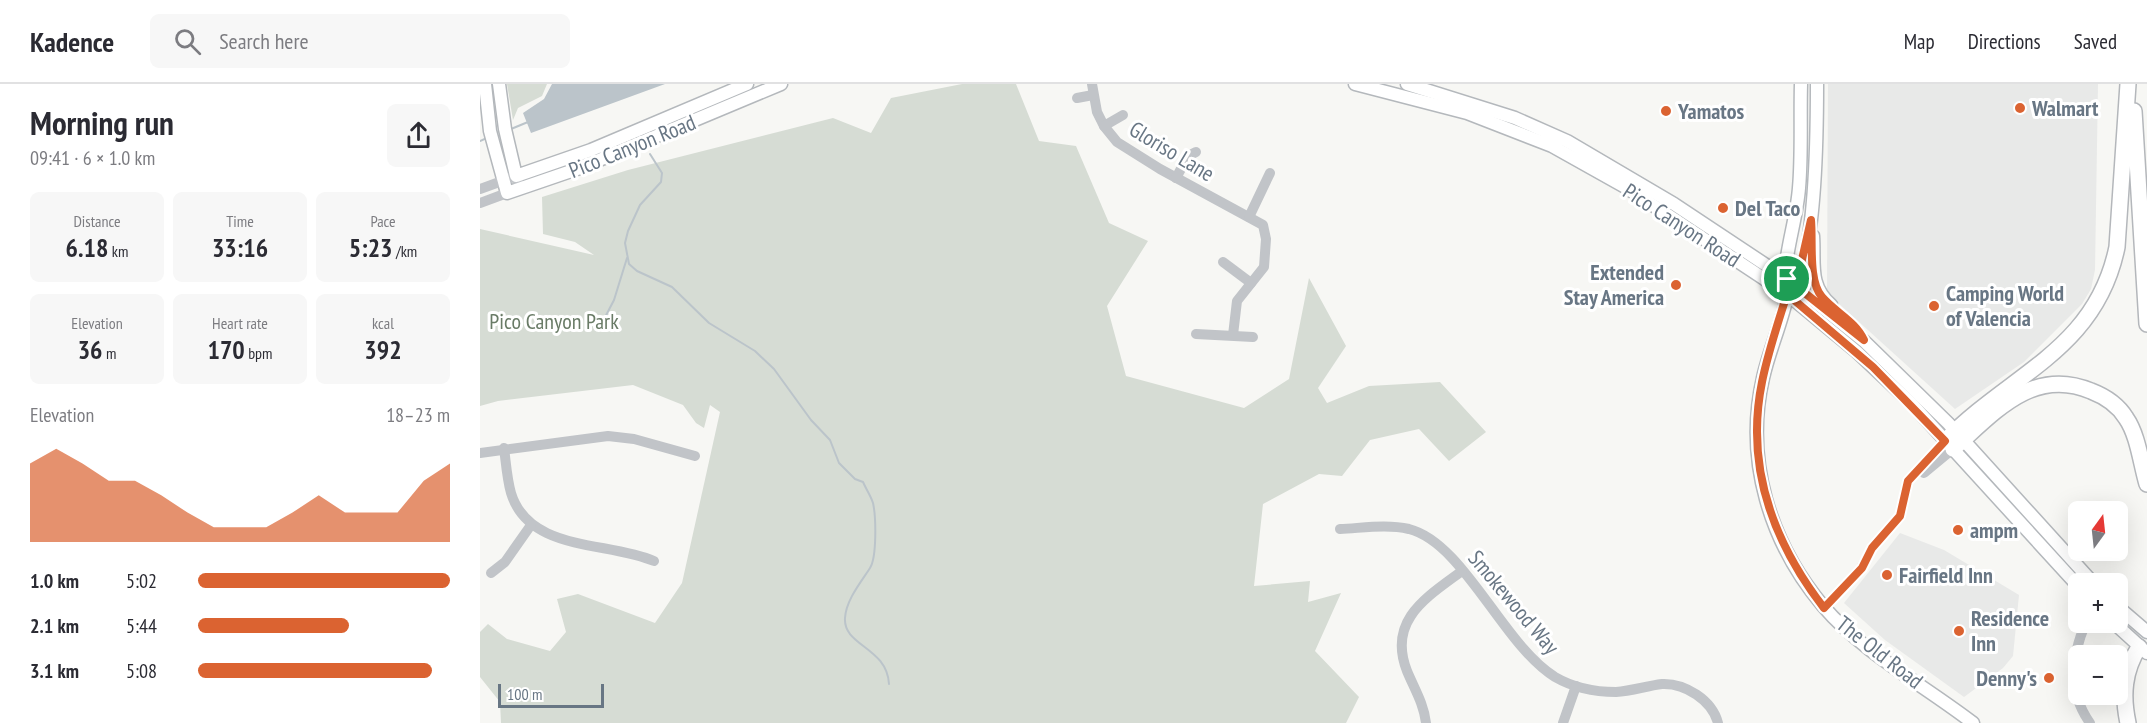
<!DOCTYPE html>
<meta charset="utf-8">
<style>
:root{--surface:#fff;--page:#f7f7f7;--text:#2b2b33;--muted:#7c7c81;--line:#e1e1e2;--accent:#db6331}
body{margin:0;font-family:"PT Sans Narrow",sans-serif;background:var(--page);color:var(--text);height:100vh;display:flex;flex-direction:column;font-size:22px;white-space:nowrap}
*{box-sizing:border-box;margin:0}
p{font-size:20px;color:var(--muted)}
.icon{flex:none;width:33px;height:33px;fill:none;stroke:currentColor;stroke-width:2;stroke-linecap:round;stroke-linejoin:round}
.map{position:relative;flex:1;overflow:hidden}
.panel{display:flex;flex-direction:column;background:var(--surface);width:480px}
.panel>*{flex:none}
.needle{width:39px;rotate:15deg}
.controls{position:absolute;left:1588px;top:417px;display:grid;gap:12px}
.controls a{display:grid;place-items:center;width:60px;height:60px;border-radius:9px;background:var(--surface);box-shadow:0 6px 24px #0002;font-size:30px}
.scale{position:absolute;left:18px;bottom:15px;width:106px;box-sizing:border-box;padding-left:6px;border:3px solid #687684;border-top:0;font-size:16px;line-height:21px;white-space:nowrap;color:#687684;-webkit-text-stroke:4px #fff;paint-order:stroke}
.pin{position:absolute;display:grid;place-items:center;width:51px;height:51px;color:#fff;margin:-26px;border:3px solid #fff;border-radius:50%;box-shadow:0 2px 6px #0007}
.round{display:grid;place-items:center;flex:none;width:63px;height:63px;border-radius:9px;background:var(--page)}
.head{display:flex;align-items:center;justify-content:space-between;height:102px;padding:0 30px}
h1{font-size:33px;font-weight:600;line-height:45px}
.metrics{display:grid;grid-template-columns:repeat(3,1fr);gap:9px;height:102px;padding:6px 30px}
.metrics div{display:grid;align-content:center;border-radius:9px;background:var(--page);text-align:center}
.metrics b{font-size:26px;font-weight:600}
.metrics small{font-size:16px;font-weight:400}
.metrics p{font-size:16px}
.chart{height:168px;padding:12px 30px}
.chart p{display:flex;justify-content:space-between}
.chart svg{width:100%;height:108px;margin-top:6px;fill:var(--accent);opacity:.7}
ul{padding:0 30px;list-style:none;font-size:20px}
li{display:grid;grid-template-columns:96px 72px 1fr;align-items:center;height:45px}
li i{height:15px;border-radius:8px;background:var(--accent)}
header{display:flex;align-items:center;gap:36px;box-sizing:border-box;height:84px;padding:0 30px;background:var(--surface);border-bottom:2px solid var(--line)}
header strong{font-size:28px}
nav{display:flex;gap:33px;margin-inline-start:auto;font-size:21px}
.search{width:420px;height:54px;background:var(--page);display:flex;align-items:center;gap:15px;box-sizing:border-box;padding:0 21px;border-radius:9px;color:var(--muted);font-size:22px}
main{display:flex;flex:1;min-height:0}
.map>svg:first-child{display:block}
</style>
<header>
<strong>Kadence</strong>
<div class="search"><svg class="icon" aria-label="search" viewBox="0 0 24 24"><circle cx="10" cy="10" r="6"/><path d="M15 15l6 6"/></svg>Search here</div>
<nav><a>Map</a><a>Directions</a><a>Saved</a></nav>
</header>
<main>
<section class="panel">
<div class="head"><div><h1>Morning run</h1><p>09:41 · 6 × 1.0 km</p></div><a class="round"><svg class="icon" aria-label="share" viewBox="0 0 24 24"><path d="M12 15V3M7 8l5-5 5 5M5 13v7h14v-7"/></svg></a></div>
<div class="metrics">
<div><p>Distance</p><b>6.18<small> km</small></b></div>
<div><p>Time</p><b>33:16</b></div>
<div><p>Pace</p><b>5:23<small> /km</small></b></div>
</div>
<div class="metrics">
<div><p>Elevation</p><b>36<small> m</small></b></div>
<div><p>Heart rate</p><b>170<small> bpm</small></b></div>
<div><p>kcal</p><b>392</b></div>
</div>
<div class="chart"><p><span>Elevation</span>18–23 m</p>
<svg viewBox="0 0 160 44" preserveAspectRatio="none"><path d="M0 44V12L10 6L20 12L30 19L40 19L50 25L60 32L70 38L80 38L90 38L100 32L110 25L120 32L130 32L140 32L150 19L160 12V44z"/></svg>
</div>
<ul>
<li><b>1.0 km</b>5:02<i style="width:100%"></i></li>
<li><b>2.1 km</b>5:44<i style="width:60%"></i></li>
<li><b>3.1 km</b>5:08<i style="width:93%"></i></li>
</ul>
</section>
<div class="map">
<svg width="1667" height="639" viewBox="0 0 1667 639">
<rect width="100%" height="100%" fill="#f7f7f4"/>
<g fill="#e8e9e8">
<polygon points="1348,0 1618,0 1615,186 1611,205 1602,220 1544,278 1475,325 1347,209"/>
<polygon points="1420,449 1464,466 1539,511 1533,572 1523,584 1484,613 1405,556 1364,519"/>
</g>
<g fill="#d6dcd4">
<polygon points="27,0 67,0 62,12 38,24 33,36"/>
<polygon points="482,0 536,0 559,57 596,62 629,139 668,157 627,222 646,292 764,324 809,295 829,194 866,262 838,304 847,319 889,302 960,298 1006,348 969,377 939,345 890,356 862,392 839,390 783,420 774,502 830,497 828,518 861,509 835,567 879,613 866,639 21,639 20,618 0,593 0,548 8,540 27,555 70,567 86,548 77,515 98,510 175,539 202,499 240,328 230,321 224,344 216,339 203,321 153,301 18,317 0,322 0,145 114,171 95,158 63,150 62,113 148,86 353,34 391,49 411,14"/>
</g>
<polygon fill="#bbc4ca" points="72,0 185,0 51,49 43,29 64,15"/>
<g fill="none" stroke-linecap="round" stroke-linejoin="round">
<g stroke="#bbc4ca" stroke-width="2">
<polyline points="31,45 48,38"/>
<polyline points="0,57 9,53"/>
<path d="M170 70 182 89 181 98 160 121 148 147 145 159 149 180 157 187 192 203 229 239 275 267 294 285 331 336 350 356 359 379 375 395 383 398C386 405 391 412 393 419 396 432 397 473 390 484 381 498 366 516 365 534 363 562 407 563 409 600"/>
<polyline points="122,239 134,216 147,174"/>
</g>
<g stroke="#b4b8bc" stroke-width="15">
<g id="major">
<polyline points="5,0 10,47 27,109 100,84 301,0"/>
<polyline points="19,0 25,45 36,92 111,66 267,0"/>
<polyline points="875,0 987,29 1072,62 1147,104 1307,210 1377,268 1431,319 1599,503"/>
<polyline points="927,0 1035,34 1087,57 1194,120 1307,195 1384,257 1468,339 1614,500"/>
<path d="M1321 0C1320 35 1322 70 1319 104 1317 130 1309 155 1306 180 1305 190 1309 201 1307 212 1302 239 1289 266 1283 294 1264 376 1290 459 1343 522 1382 568 1445 602 1493 639"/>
<path d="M1333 152C1335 179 1328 201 1351 221"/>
<path d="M1310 207C1337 184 1337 38 1337 0"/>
<polyline points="1638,523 1667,548"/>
<polyline points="1633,538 1667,569"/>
</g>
</g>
<g stroke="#b4b7bb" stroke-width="18">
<g id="highway">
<polyline points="1654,27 1667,240"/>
<path d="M1465 357C1531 289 1616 266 1637 163L1648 0"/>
<path d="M1473 365C1513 330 1552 282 1611 307 1624 312 1638 321 1646 334 1658 351 1661 380 1667 400"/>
<path d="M1648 639C1642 611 1644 587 1659 563"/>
</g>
</g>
<g stroke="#c1c4c8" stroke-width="10">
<polyline points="612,0 617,28 624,42 637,58 680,85 783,141 786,155 784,183 757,217 753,251"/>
<polyline points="597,14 613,11"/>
<polyline points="624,42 643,31"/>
<polyline points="696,94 708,72 716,68"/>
<polyline points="0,105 36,92 40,104"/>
<polyline points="0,119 27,109"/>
<polyline points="769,133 790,89"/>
<polyline points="743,178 771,199"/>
<polyline points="716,250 773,253"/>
<path d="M24 364C26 379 27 395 31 409 49 468 127 457 174 477"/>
<polyline points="0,369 128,352 154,355 215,372"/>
<polyline points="1444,389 1473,365"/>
<path d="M860 445C883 444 907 440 929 445 984 459 1023 561 1075 593 1094 604 1115 608 1136 608 1152 607 1166 602 1182 600 1205 599 1232 616 1238 639"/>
<polyline points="11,489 25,478 51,441"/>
<polyline points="1344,524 1381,484 1392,464 1420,432 1428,397 1465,357"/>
<path d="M1606 538C1591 574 1587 606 1610 639"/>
<path d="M946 639C944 620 934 604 927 587 907 536 947 513 982 487"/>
<polyline points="1083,639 1096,602"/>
</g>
<use href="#major" stroke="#fff" stroke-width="12"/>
<use href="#highway" stroke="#fff" stroke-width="15"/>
</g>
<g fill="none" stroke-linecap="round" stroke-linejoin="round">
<g stroke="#fff" stroke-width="12">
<path id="route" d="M1307 195V210C1298 239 1288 268 1282 298 1265 382 1293 458 1344 524L1382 484 1392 464 1420 432 1428 397 1465 357 1393 283 1307 210 1316 202 1384 256C1375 237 1356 229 1342 213 1328 197 1333 158 1331 136L1316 202 1307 195"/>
</g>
<use href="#route" stroke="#db6331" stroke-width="8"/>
</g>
<g fill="#db6331" stroke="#fff" stroke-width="2">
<circle cx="1540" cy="24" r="6"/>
<circle cx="1186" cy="27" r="6"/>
<circle cx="1243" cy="124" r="6"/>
<circle cx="1196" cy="201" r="6"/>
<circle cx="1454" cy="222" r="6"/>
<circle cx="1478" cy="446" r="6"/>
<circle cx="1407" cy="491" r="6"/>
<circle cx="1479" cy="547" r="6"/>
<circle cx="1569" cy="594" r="6"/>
</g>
<g text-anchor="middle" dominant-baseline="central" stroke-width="6" stroke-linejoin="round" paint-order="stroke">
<g font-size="22" font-weight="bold" fill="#687684" stroke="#fff" text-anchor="start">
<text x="1552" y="24">Walmart</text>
<text x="1198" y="27">Yamatos</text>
<text x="1255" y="124">Del Taco</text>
<text x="1184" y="188" text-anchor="end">Extended<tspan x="1184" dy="25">Stay America</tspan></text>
<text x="1466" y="209">Camping World<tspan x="1466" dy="25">of Valencia</tspan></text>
<text x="1490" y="446">ampm</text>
<text x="1419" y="491">Fairfield Inn</text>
<text x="1491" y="534">Residence<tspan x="1491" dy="25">Inn</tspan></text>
<text x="1557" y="594" text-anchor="end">Denny's</text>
</g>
<g font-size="22" fill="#687684" stroke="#fff">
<text transform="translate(152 62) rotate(-22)">Pico Canyon Road</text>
<text transform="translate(692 67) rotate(31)">Gloriso Lane</text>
<text transform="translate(1202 141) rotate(33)">Pico Canyon Road</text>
<text transform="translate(1034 518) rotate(50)">Smokewood Way</text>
<text transform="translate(1400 568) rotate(38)">The Old Road</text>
</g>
<g font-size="22" fill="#697b66" stroke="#fff">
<text x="74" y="237">Pico Canyon Park</text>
</g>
</g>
</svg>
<div class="controls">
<a><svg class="needle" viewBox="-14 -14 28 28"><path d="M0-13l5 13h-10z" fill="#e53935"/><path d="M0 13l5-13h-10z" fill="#7c7c81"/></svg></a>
<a>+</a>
<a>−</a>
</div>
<div class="scale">100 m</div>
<div class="pin" style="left:1307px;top:195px;background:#1e9e55"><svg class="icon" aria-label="arrive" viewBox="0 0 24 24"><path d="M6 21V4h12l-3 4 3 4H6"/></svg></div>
</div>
</main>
